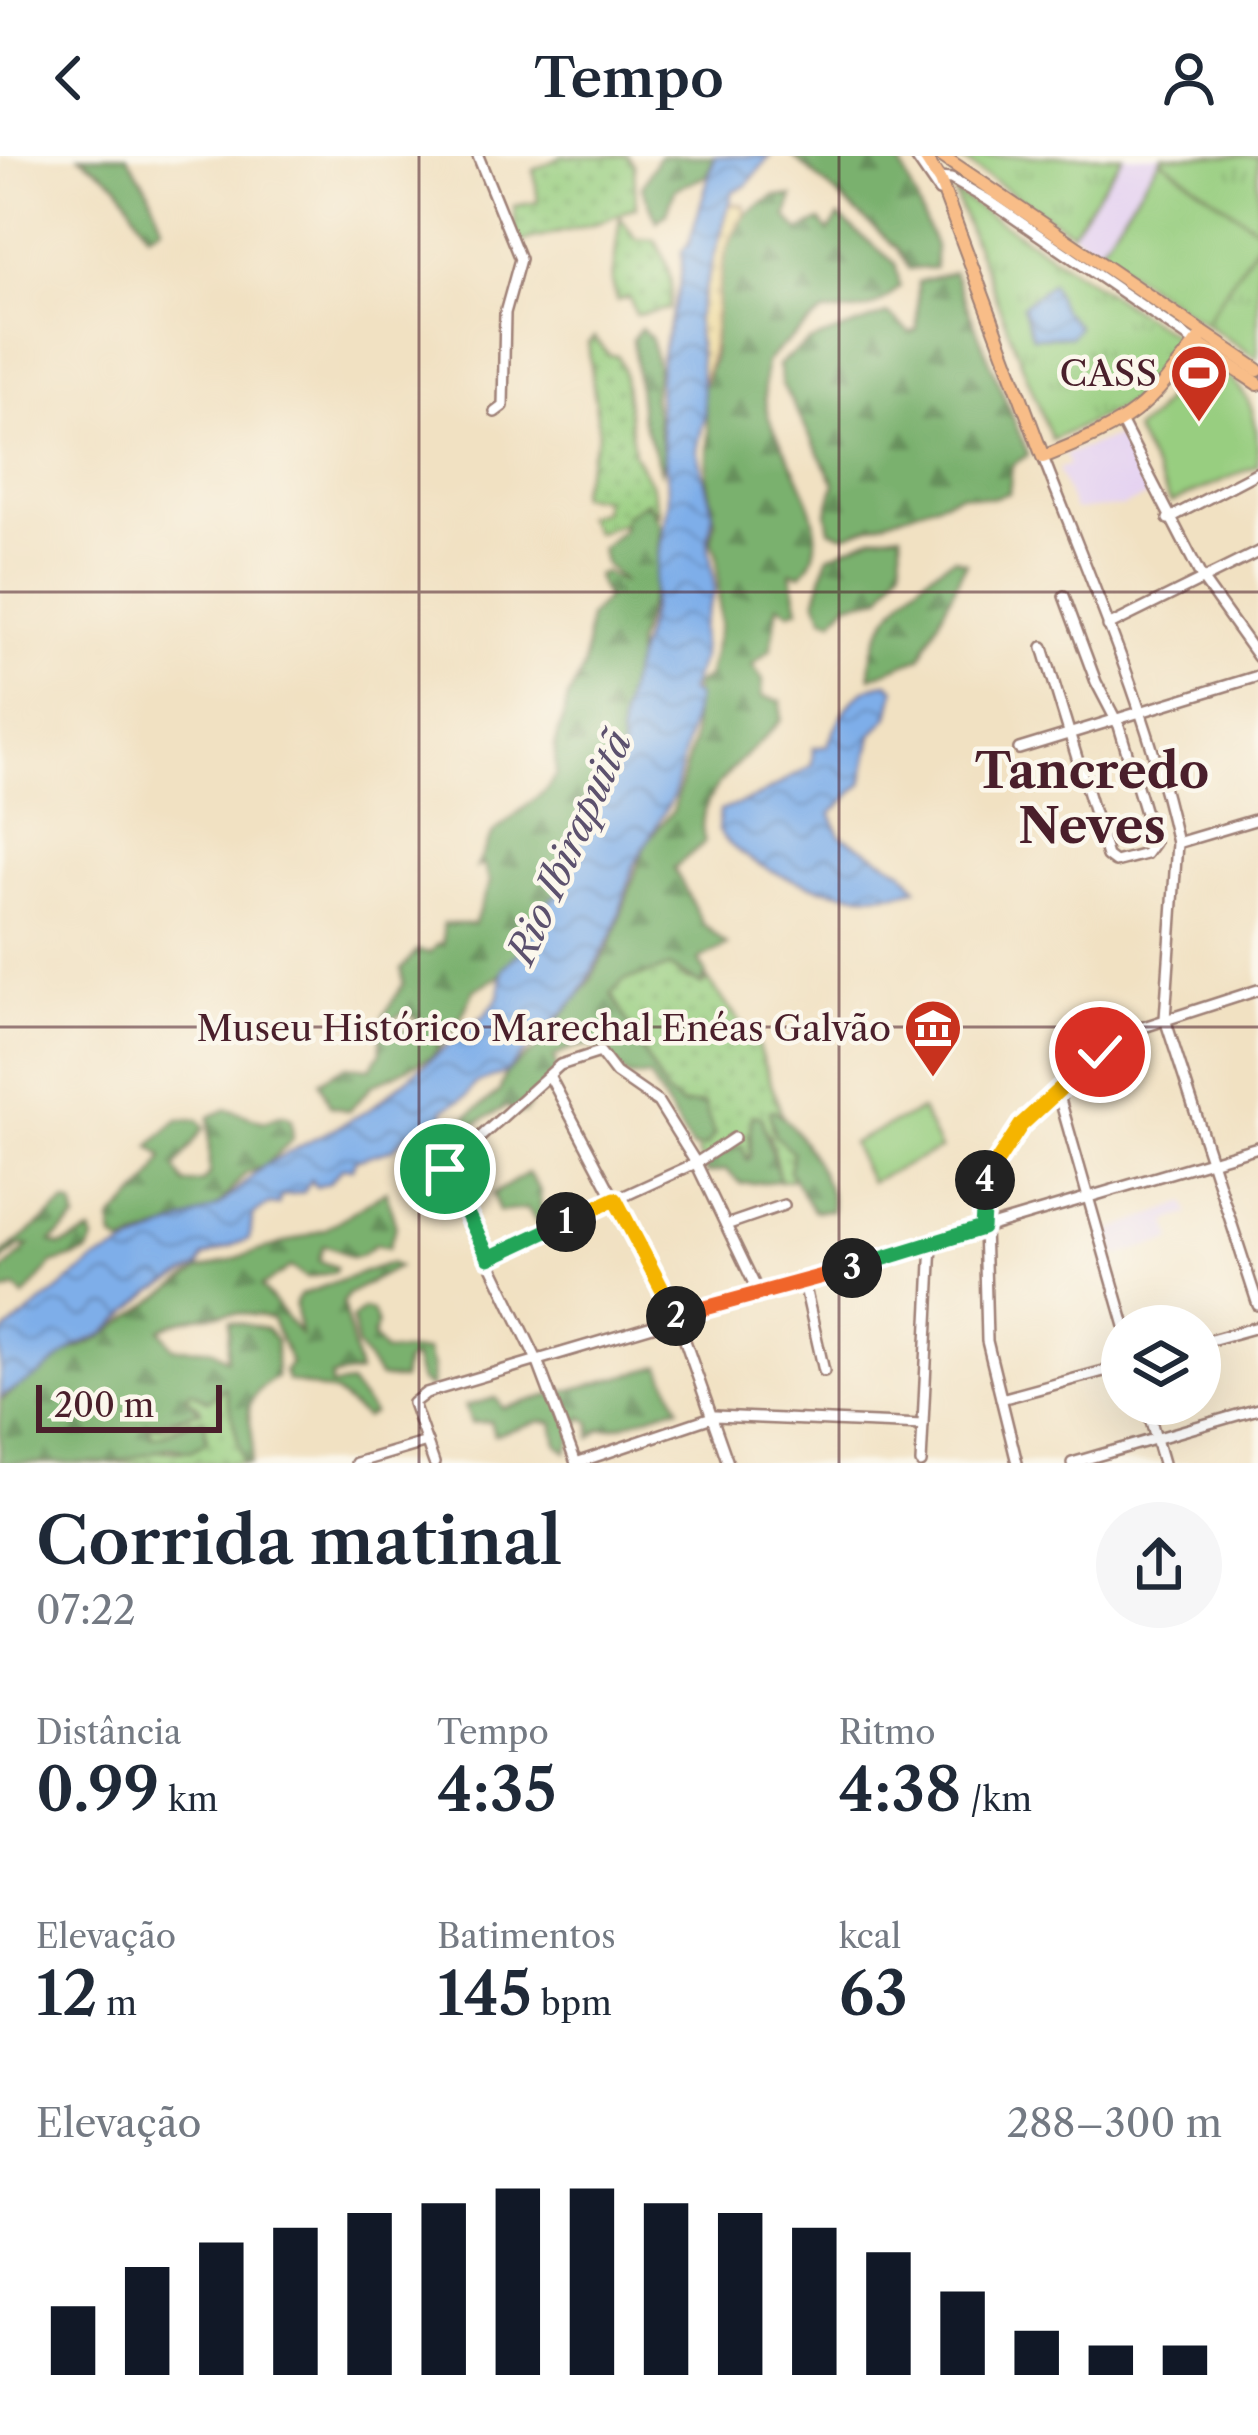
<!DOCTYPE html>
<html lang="pt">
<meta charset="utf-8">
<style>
:root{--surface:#fff;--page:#f6f6f7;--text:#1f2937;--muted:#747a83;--accent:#111827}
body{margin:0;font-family:"Libre Caslon Text",serif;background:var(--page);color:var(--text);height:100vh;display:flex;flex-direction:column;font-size:45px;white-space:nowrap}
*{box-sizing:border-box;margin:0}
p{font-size:39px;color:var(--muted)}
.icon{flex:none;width:66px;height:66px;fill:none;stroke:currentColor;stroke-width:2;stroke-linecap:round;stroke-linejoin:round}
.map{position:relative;height:1307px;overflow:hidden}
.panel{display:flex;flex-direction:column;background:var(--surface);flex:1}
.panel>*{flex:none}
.tools{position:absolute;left:1101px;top:1149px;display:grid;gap:24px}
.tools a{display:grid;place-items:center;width:120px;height:120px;border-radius:50%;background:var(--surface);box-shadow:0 12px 48px #0002;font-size:60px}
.scale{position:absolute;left:36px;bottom:30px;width:186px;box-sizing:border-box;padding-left:12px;border:6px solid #4a1f2b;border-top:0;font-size:33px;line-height:42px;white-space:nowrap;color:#4a1f2b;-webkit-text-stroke:9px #fbf7ec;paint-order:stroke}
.pin{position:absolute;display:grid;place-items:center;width:102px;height:102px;color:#fff;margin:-51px;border:6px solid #fff;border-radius:50%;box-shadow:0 3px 12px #0007}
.km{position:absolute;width:60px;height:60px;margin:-30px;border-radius:50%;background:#222;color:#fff;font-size:33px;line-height:60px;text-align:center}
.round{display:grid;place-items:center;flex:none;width:126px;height:126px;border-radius:63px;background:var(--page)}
.headline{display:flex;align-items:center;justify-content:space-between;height:204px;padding:0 36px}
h1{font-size:66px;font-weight:600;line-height:90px}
.metrics{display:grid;grid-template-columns:repeat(3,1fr);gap:18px;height:204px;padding:12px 36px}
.metrics div{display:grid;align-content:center}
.metrics b{font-size:60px;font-weight:600}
.metrics small{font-size:33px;font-weight:400}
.metrics p{font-size:33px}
.chart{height:336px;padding:24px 36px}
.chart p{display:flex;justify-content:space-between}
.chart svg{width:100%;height:216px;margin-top:12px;stroke:var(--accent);stroke-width:6}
header{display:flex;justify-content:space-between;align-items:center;height:156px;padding:0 36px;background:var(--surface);font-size:54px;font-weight:600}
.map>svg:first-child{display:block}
</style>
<header><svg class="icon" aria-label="back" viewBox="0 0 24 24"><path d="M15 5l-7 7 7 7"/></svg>Tempo<svg class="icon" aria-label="person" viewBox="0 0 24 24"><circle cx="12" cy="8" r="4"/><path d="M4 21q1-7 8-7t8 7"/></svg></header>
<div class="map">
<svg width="1258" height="1307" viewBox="0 0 1258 1307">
<defs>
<pattern id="grass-dots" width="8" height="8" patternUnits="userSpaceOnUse" patternTransform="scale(3)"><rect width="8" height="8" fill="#98ce80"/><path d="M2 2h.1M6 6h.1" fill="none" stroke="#84b06f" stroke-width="1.8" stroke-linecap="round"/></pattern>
<pattern id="forest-firs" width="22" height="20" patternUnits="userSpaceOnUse" patternTransform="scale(3)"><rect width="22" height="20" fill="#7ab16e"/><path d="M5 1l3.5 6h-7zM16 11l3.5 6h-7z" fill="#668f5b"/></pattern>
<pattern id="sand-dots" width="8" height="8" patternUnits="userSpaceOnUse" patternTransform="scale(3)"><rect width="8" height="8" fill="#eeda9e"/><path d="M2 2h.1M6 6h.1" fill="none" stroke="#cebb88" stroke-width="1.8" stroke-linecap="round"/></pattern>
<pattern id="park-tufts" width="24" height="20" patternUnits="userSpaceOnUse" patternTransform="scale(3)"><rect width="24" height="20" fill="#98ce80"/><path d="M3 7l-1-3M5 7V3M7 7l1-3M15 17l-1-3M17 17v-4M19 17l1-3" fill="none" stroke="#84b06f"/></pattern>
<pattern id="water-waves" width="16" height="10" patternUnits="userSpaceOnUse" patternTransform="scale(3)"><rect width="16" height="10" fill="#7eaee9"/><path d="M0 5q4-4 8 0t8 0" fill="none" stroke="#698dbd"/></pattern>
</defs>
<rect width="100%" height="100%" fill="#fbf7ec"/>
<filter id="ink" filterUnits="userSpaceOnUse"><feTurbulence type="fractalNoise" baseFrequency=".00833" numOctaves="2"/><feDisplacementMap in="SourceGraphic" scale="24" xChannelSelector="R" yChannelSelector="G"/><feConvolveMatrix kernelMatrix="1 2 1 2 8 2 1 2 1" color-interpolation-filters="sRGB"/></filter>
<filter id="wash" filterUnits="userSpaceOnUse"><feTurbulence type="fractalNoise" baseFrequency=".004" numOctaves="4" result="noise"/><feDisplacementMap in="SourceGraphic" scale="48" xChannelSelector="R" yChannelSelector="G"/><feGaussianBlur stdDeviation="2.7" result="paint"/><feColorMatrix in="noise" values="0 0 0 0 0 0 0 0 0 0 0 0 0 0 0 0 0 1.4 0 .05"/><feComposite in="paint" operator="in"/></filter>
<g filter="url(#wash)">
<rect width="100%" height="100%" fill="#f1e1c2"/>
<g fill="#e5d3f1">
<polygon points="1123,0 1162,0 1098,95 1071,76"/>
<polygon points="1122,279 1150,339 1122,351 1074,354 1058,313 1069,309 1065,299"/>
<polygon points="1186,1046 1190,1058 1168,1065 1173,1084 1115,1101 1108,1076"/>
</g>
<g fill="url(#grass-dots)" stroke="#717656" stroke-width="3">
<polygon points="563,0 627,0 634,8 636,51 595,68 517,87 514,50 538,46 534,14"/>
<path d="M620 61 636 83 655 84C668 107 675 127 669 153L636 159 629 141 617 145 612 126Z"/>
<polygon points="594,181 609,199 618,200 623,213 634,298 651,327 660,360 647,346 624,367 595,377 585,360 603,355 602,342 579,339 579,334 599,277 588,187"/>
<polygon points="671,811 687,824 706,826 706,821 757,888 782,959 774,954 771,971 793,996 789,1014 796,1023 780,1025 769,978 748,978 753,992 747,1005 745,1000 718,998 704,1011 697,993 714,979 704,948 681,949 666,938 611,838 624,824"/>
<polygon points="221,1231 229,1235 243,1307 112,1307 147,1295 185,1295 190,1263 161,1281 151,1280 149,1271 167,1270 199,1251 184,1239 192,1234 215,1239"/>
</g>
<g fill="url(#forest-firs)" stroke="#62684c" stroke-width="3">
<polygon points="80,0 127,0 150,36 162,70 148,78 118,28"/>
<polygon points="659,0 715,0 706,20 675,33 667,57 657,65 642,31"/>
<polygon points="793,0 898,0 935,90 935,112 909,113 897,92"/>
<path d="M774 40 793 41 786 61 799 75 821 65 828 76 839 61 895 107 900 130C876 157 855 156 823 157 802 174 785 186 766 206 764 224 763 245 769 262 783 297 844 381 801 418L791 416 799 453 790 456 778 448 771 493 752 509 763 524 762 541 781 545V564C751 600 688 637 705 686L674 712 703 768 727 789 699 804 706 817 702 829 671 811 624 824 612 838 666 938 681 949 704 948 714 979 706 991 692 992 649 921H629C597 900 602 875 554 901L557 916 551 932 535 940 525 956 516 958 507 950 477 967 467 984 437 1007 428 1002 433 982 417 978 436 964 448 975 499 936 506 917 533 896 588 828 613 783 646 686 673 655 693 586 695 528 707 522 720 469 717 399 711 385 715 365 707 321 709 275 701 233 713 204 715 150 728 81 745 59Z"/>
<polygon points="953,116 1028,299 1012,309 1009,337 991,342 961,338 845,379 830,374 827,356 835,327 782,228 778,209 809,186 888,158 910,177 917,174 918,126"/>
<polygon points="641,172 651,182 657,211 653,241 664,302 661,315 641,260 633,183"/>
<polygon points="647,345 661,369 655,430 636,488 637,515 628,530 622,595 569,707 564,732 546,748 524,791 499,820 474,834 457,870 432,900 371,930 349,955 330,950 320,925 345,910 370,912 381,896 380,875 403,875 420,866 406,855 390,865 383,861 403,828 402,813 417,794 430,797 439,787 443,789 443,768 474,768 490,726 483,708 477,711 493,677 545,635 556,619 555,591 568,542 584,512 589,461 606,443 596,420 604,416 624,427 604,407 601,393 623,373 624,360"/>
<polygon points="901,376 902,409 881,441 848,447 833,464 824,461 816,443 828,400 873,380"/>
<path d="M954 402 966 407 921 501 871 521C865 473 915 423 954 402Z"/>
<path d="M227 953 264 966 283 959 291 963 293 983 264 1010 245 1018 214 1055 122 1089 114 1083 111 1065C130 1044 153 1030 163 1001L150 990 178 964H198L204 972 175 1012 185 1028 203 1026 209 1018V961Z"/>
<path d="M774 954C796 967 834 1029 832 1054L813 1055 789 1015 793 996 775 980 769 955Z"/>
<polygon points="752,959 761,961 780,1025 741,1028 726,1014 707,1017 704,1011 718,998 742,990 747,1004 750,1002"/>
<polygon points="528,1017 540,1035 541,1059 558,1055 556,1069 538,1068 526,1053 499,1056 493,1038"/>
<path d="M386 1035 396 1071 388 1092 375 1088C345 1116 351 1092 323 1090L319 1105 336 1111 335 1116 306 1122 291 1111 261 1131 300 1178 295 1147 300 1139 390 1107 398 1111 348 1138 343 1147 359 1217 331 1221V1230L350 1228 373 1257 365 1262 335 1237 288 1225 284 1216 291 1207 272 1164C247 1151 182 1159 161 1174L173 1192 212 1193 227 1203 230 1165 266 1173 276 1184V1221C227 1253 262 1265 250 1307H243L225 1231 208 1245 192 1235 185 1240 201 1255C182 1258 166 1266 149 1271L151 1280C171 1282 184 1263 204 1263L207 1286 190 1295 171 1291 112 1307H0V1245L57 1200 99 1183 199 1114 324 1074Z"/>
<polygon points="66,1047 74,1050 76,1064 51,1086 60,1090 91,1077 94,1085 87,1097 52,1108 24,1141 16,1132 1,1137 0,1118 29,1090 20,1090 0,1107 0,1100"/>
<polygon points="363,1153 372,1155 377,1168 373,1181 384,1196 426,1195 432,1212 431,1232 420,1225 413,1202 405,1206 402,1224 379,1221 357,1190 352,1162"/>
<path d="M661 1210 679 1251C649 1256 629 1271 600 1273L591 1281V1267L582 1261 566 1296 557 1288 553 1266 540 1265 494 1279 490 1265 471 1267 465 1250 496 1242 503 1252Z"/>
</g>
<path fill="url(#sand-dots)" stroke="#9c7c64" stroke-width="3" d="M729 48 744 49 745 59C707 108 724 177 701 233L696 164Z"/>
<g fill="url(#park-tufts)" stroke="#717656" stroke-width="3">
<polygon points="956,0 1123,0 1071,76"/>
<polygon points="1162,0 1258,0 1258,73 1160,3"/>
<polygon points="954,36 1184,186 1139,243 1052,284"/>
<polygon points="1258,85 1258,203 1204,167"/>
</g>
<g fill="#98ce80" stroke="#717656" stroke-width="3">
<polygon points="1160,3 1258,73 1258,85 1204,167 1098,95"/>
<path d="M1198 198C1248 232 1258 246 1258 309L1171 347 1134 274 1152 261Z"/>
<polygon points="921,954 940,993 870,1026 852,987"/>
</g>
<g fill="url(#water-waves)" stroke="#64668a" stroke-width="3">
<path d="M715 0H770L746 30 733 35 696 164 705 259 697 293 713 357 708 385 715 434 701 471 702 501 689 536 697 541 674 639 634 709 614 775 578 841 506 916 475 928 467 940 444 953V960L406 979 393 993 355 1004 352 1012H342L329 1027 316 1031 311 1024 304 1036 281 1040 278 1049 269 1048 253 1059 249 1083 204 1101 199 1111 152 1136 104 1178 77 1189 40 1219 0 1241V1180L95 1105 219 1050 265 1009 369 954 485 859 499 841 503 812 524 791 546 748 564 732 569 707 622 594C612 547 651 480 654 429 656 401 668 368 668 340 667 297 654 255 660 212 664 173 685 134 682 95L689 88Z"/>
<polygon points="1051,127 1062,154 1078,170 1071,180 1032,181 1022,150"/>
<path d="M888 527 895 533 889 560 872 579 862 628 831 658 840 679 903 715 917 732C862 752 753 723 718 675L720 655 758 641 812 609 813 592 827 590C842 560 850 531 888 527Z"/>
</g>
</g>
<g filter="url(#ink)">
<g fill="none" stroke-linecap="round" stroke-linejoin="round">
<g stroke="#9e8076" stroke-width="14">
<g id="minor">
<polyline points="478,0 520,103 505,157 503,250 495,256"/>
<polyline points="915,0 939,35"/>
<polyline points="939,22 951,23 988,44 1196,187"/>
<polyline points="1123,269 1203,424 1258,501"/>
<path d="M1043 301C1092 428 1148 554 1177 687L1165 863 1258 1149"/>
<polyline points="1168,363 1258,316"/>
<polyline points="1108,470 1258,396"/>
<polyline points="1043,491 1107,700 1115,706 1146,698 1154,687 1119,570 1096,526 1064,440"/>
<polyline points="1019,593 1258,520"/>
<polyline points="1177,687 1258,663"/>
<polyline points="550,921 677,1162 728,1307"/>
<polyline points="1057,933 1125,1170"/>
<polyline points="414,1007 445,1013 560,909 600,896 616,917 658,946 696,1007 759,1138"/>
<polyline points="445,1013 537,1204 576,1307"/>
<polyline points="726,1069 784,1049"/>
<polyline points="489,1102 696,1007 734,982"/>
<polyline points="804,1127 824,1215"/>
<polyline points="1200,1187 1258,1171"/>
<polyline points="1001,1243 1122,1210"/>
<polyline points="1146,1248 1163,1307"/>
<polyline points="356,1307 427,1286"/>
<polyline points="434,1307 413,1247 426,1237 1258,991"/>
<polyline points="576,1307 715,1260 923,1269"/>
<polyline points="921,1307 932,1087"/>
<polyline points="1017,1307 987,1185 983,1027 1021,969 1072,918 1125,877 1258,834"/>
<polyline points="1072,1307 1258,1253"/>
</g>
</g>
<g stroke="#9e8076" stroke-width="16">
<g id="major">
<path d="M924 0 940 25 1043 301C1135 264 1143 257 1203 178"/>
<polyline points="942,0 1258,214"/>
<polyline points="1196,187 1258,228"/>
</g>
</g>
<use href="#minor" stroke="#fff" stroke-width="9"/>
<use href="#major" stroke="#f8bd88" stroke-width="12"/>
</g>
</g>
<g fill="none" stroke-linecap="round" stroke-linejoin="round" filter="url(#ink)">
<g stroke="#fff" stroke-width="24">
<polyline id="split-1" points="445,1013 489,1102 566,1066"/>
</g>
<g stroke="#fff" stroke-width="24">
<polyline id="split-2" points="566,1066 615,1043 676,1160"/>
</g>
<g stroke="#fff" stroke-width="24">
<polyline id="split-3" points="676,1160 852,1112"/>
</g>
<g stroke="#fff" stroke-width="24">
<polyline id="split-4" points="852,1112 982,1072 985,1024"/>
</g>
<g stroke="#fff" stroke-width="24">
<polyline id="split-5" points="985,1024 1021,969 1100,896"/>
</g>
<use href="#split-1" stroke="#22a559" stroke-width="15"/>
<use href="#split-2" stroke="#f5b400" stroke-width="15"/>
<use href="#split-3" stroke="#f0652b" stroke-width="15"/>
<use href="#split-4" stroke="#22a559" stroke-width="15"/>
<use href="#split-5" stroke="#f5b400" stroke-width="15"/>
</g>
<path fill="none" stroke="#4a1f2b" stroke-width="3" stroke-opacity="0.55" d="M419 0V1307M839 0V1307M0 436H1258M0 871H1258"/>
<defs>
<g id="stadium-pin" transform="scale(3)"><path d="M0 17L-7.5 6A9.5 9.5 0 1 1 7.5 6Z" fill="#c8321e" stroke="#fbf7ec"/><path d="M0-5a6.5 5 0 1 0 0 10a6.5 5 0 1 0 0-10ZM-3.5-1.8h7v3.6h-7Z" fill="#fff"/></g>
<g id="museum-pin" transform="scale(3)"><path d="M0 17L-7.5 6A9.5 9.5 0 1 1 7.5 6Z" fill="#c8321e" stroke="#fbf7ec"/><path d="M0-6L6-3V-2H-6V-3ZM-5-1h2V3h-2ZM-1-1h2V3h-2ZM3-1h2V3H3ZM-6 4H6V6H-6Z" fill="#fff"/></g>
</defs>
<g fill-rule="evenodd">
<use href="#stadium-pin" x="1199" y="217"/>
<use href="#museum-pin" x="933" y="872"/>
</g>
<g text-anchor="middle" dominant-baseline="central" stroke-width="9" stroke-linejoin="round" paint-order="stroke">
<g font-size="36" fill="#4a1f2b" stroke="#fbf7ec" text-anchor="end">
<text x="1157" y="217">CASS</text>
<text x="891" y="872">Museu Histórico Marechal Enéas Galvão</text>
</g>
<g font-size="39" font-style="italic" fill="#5c516e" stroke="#fbf7ec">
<text transform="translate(569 691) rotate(-66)">Rio Ibirapuitã</text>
</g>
<g font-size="48" font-weight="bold" fill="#4a1f2b" stroke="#fbf7ec">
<text x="1092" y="614">Tancredo<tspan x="1092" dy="55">Neves</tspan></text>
</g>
</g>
</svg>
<div class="tools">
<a><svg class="icon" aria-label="layers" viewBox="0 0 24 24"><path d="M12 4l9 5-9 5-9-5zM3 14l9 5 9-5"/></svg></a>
</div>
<div class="scale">200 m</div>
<div class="pin" style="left:445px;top:1013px;background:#1e9e55"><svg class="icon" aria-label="arrive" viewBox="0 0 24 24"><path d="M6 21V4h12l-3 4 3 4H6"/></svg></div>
<div class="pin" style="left:1100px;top:896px;background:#d93025"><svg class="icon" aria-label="check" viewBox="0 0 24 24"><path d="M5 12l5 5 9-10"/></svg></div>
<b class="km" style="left:566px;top:1066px">1</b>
<b class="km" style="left:676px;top:1160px">2</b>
<b class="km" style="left:852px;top:1112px">3</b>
<b class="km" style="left:985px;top:1024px">4</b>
</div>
<section class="panel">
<div class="headline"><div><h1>Corrida matinal</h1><p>07:22</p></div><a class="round"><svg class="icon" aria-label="share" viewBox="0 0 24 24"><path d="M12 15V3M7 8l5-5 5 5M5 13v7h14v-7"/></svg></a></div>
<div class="metrics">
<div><p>Distância</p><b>0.99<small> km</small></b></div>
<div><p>Tempo</p><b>4:35</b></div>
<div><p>Ritmo</p><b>4:38<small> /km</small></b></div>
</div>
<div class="metrics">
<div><p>Elevação</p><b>12<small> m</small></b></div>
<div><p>Batimentos</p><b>145<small> bpm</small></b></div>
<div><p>kcal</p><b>63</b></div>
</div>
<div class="chart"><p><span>Elevação</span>288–300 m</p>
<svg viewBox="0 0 160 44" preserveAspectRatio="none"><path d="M5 44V30M15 44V22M25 44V17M35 44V14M45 44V11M55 44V9M65 44V6M75 44V6M85 44V9M95 44V11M105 44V14M115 44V19M125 44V27M135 44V35M145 44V38M155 44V38"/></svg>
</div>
</section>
